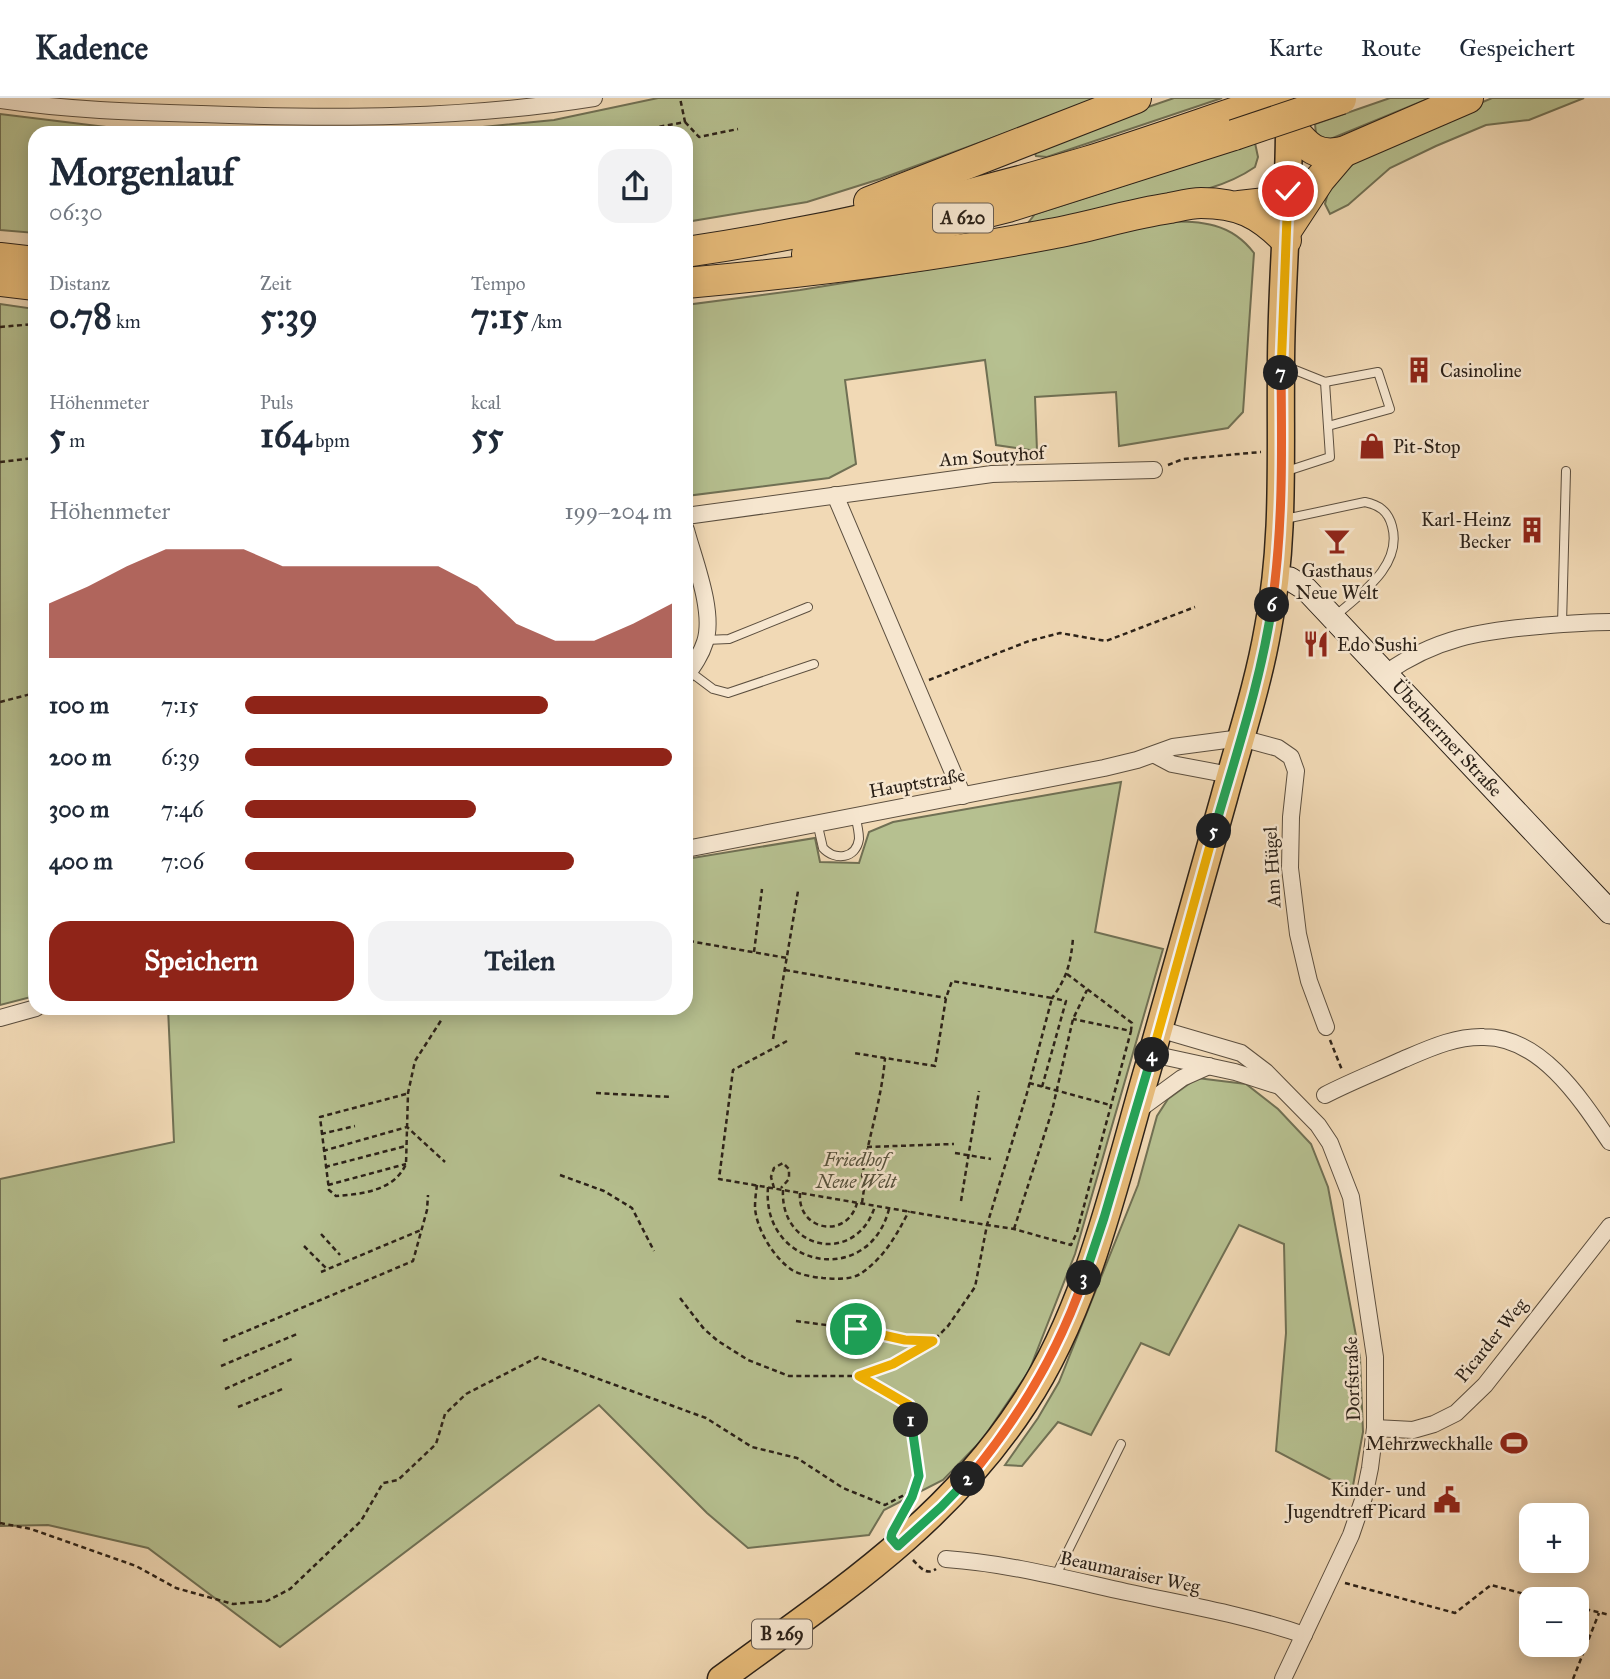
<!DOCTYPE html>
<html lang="de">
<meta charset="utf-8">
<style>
:root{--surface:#fff;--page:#f2f2f3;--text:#1f2937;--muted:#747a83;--line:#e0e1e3;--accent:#8f2418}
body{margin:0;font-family:"IM FELL Great Primer",serif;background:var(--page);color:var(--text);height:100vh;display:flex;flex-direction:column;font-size:26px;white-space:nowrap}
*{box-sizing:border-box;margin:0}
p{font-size:23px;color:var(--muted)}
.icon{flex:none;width:38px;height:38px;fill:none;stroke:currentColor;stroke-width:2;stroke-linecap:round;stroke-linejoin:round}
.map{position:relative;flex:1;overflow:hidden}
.drawer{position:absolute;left:28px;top:28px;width:665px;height:889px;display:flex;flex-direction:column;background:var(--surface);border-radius:21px;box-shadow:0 4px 18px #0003}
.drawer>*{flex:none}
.tools{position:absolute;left:1519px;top:1405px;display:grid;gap:14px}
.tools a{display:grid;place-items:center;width:70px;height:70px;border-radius:14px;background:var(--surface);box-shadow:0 4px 18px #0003;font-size:35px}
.pin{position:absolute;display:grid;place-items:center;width:60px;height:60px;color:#fff;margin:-30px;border:4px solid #fff;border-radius:50%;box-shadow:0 2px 7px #0007}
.km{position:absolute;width:35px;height:35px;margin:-18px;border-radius:50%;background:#222;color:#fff;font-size:19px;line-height:35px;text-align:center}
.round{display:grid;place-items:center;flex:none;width:74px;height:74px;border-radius:21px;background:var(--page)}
.head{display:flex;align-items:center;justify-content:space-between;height:119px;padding:0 21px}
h1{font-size:38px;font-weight:700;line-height:52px}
.stats{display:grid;grid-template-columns:repeat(3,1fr);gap:10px;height:119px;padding:7px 21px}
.stats div{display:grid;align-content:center}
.stats b{font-size:35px;font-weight:700}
.stats small{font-size:19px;font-weight:400}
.stats p{font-size:19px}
.chart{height:196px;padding:14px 21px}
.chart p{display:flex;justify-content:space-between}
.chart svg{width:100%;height:126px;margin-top:7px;fill:var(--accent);opacity:.7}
.action{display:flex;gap:14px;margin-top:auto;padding:14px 21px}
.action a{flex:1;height:80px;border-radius:21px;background:var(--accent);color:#fff;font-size:28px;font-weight:700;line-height:80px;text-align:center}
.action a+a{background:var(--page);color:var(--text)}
ul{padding:0 21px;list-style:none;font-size:23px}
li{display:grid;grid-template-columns:112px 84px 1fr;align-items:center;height:52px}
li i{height:18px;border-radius:9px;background:var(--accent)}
header{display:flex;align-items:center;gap:42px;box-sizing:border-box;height:98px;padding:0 35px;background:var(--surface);border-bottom:2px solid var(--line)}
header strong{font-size:33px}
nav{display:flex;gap:38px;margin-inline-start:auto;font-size:24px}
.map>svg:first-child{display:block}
</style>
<header>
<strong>Kadence</strong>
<nav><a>Karte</a><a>Route</a><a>Gespeichert</a></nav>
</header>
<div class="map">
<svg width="1610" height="1581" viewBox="0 0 1610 1581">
<rect width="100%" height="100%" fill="#f1d9b5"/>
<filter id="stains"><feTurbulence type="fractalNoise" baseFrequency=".00286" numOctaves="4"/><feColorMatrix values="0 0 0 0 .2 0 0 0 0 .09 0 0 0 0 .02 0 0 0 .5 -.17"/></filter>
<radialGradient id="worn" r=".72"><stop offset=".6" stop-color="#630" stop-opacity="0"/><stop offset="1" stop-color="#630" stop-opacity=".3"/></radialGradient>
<g fill="#b6c090" stroke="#707054" stroke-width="2">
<polygon points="658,0 1102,0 880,81 807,104 686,124 686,35 423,35 554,22"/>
<polygon points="1174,0 1222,0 1047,59 1036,58 1034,53 1035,48"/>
<polygon points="1390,0 1430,0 1328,42 1316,36 1315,26"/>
<polygon points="1492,0 1584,0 1529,22 1486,27 1436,48 1390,70 1348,107 1330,116 1325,106 1329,91 1360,57"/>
<polygon points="0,16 106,29 275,35 35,35 35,135 0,132"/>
<path d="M1255 45 1258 59 1255 69C1222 92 1179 98 1141 106 1103 113 1066 122 1028 125L1035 116Z"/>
<path d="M1156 123C1196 124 1228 121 1254 155L1243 314 1228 330 1119 348 1116 294 1035 299 1037 353 996 347 985 262 845 282 856 366 829 380 686 398V207L800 192 973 164Z"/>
<polygon points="0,206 35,211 35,898 0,907"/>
<polygon points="1121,684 1095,834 1163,851 1075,1156 1029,1273 982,1342 943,1382 884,1412 869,1437 748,1450 707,1415 599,1307 280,1549 148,1450 48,1427 0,1428 0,1081 174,1044 168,910 686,910 686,761 815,740 820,764 859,765 869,734 893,724"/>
<polygon points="1197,980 1246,986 1278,1011 1311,1046 1328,1089 1360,1259 1363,1334 1352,1393 1276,1353 1286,1235 1284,1146 1239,1127 1169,1257 1141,1245 1091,1337 1058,1324 1022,1368 1005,1367 1038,1320 1059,1284 1138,1087 1157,1018 1168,1001"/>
</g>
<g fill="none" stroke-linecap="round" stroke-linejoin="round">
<g stroke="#5c4f3f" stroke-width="10">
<g id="lane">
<polyline points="1285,268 1325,284 1378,274 1390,311 1328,328"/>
<polyline points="1284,374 1330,359 1325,284"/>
<path d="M1285 421 1365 404C1379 407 1388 413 1392 428 1403 468 1360 496 1334 519"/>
<polyline points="1562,526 1566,373"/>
<polyline points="706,542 729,541 808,509"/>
<polyline points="689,573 713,591 728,595 814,566"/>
<path d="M817 724 823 750C835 763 856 761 859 741 859 733 857 725 855 717"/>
<polyline points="1055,1479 1121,1346"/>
</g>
</g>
<g stroke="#5c4f3f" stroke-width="18">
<g id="street">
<path d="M0 2C66 12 135 14 202 16 333 21 464 21 594 0"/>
<polyline points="835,397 963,698"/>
<polyline points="686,418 992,376 1154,372"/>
<path d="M686 432C694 462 715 514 705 544 701 557 694 567 686 578"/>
<path d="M1386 575C1436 540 1480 533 1539 528 1563 526 1586 524 1610 524"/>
<polyline points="1155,657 1172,666 1230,677"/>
<polyline points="686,751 1104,670 1137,662 1173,649 1241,640 1278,650 1291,659 1296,673 1291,719 1290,770 1298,836 1309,883 1326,929"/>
<polyline points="0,920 36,910"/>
<polyline points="1159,931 1241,955 1266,974 1318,1027 1330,1045 1351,1099 1375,1259 1375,1330 1370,1370 1364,1399 1351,1437 1283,1581"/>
<polyline points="1152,956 1235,974 1279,988"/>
<path d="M1325 997C1350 984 1376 974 1402 962 1428 951 1455 938 1484 939 1541 939 1581 1001 1610 1044"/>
<polyline points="1137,1013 1182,980 1209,968"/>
<polyline points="1375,1330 1413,1332 1434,1326 1456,1315 1485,1287 1610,1128"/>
<path d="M946 1461C1006 1465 1067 1481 1126 1494 1186 1507 1246 1517 1304 1537"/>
</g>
</g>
<g stroke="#2b2118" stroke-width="25">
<polyline id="secondary" points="1276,480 1290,481 1306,491 1610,814"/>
</g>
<g stroke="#2b2118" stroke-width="29">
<path id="primary" d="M721 1581C835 1497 945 1427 1024 1306 1088 1210 1116 1080 1148 970 1174 880 1198 790 1224 700 1239 644 1258 588 1268 530 1285 444 1280 356 1281 268 1281 183 1290 99 1289 14"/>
</g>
<g stroke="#2b2118" stroke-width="32">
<g id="highway">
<path d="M1289 27C1306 47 1314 60 1343 54L1468 0"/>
<polyline points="869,104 1136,0"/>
<polyline points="1239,108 1266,105 1288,93"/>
<polyline points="1286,133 1320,81 1343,54"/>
<path d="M686 154C821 134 955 103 1086 64 1150 44 1214 21 1278 0"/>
<polyline points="807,156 905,135 1008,109 1234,37"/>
<polyline points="0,160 35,164"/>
<polyline points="0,183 35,187"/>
<path d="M686 185C809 174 929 159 1050 136 1090 129 1129 116 1170 110 1180 108 1191 105 1201 105 1239 105 1259 115 1286 142"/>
</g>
</g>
<g stroke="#2b2118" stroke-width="2.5" stroke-dasharray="5 3.5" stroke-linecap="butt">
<polyline points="685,24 699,39 738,31"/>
<polyline points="133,28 133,35"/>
<polyline points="626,35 685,24 680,0"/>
<polyline points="0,229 35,226"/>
<polyline points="0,364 35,360"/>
<polyline points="1168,367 1183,361 1261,354"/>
<polyline points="929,582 1029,543 1060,535 1106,543 1195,509"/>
<polyline points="0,604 35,595"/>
<polyline points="689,843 787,860"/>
<polyline points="754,854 762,791"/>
<polyline points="785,872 946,900"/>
<polyline points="1067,876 1132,925 1131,932"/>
<polyline points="347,913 360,910"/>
<polyline points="773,941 798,793"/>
<polyline points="1330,942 1342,972"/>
<polyline points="787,943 733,972 719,1081 987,1127 1027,995 1052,900 952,883 946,900 935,968 854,955"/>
<polyline points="1029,985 1110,1007"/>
<path d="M1042 989 1066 903 1052 900C1067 880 1071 864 1073 840"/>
<polyline points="596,995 672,999"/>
<path d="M406 996 320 1019 329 1092 336 1098C362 1096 394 1093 406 1066L408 995 415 963 442 921"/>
<polyline points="321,1036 355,1028"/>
<polyline points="867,1049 954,1046"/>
<polyline points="323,1053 407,1029 445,1064"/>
<polyline points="955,1055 991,1061"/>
<polyline points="325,1069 406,1048"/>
<polyline points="560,1077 604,1093 632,1110 654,1153"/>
<polyline points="328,1087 406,1066"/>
<path d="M757 1087C756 1094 755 1102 755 1109 756 1131 774 1160 792 1172 800 1177 813 1179 823 1180 835 1181 850 1182 860 1176 884 1160 896 1138 909 1113"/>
<path d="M768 1089C761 1171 869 1190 889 1111"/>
<polyline points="774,1090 771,1079 774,1070 783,1065 789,1071 789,1081 781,1090"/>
<path d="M783 1092C780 1154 857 1167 875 1108"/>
<path d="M800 1095C797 1133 847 1142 857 1105"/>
<polyline points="961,1103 979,993"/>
<path d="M862 1105 865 1084 862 1078C869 1038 882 999 885 960"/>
<polyline points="1014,1131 1052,1013 1073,921 1087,892"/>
<polyline points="321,1136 340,1157"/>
<polyline points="304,1148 326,1170"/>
<polyline points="321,1174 421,1132"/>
<polyline points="680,1200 704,1231 718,1243 748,1262 789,1278 859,1278"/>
<polyline points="796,1223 856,1231 905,1243 931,1243"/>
<polyline points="223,1243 413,1163 427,1112 428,1097"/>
<polyline points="221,1268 297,1236"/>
<polyline points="225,1291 292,1261"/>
<polyline points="238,1309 285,1290"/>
<polyline points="912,1399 919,1378 910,1307 859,1278 893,1266 928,1248 948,1228 975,1189 987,1127 1014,1131 1071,1147 1077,1134 1131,933 1073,921"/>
<polyline points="0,1425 31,1431 136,1468 176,1490 233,1506 267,1503 290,1491 361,1423 383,1385 398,1382 436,1346 445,1316 466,1296 538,1259 706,1320 752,1349 797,1360 843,1390 885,1407 908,1395 912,1399 905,1412"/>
<path d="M913 1462C920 1469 926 1478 936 1471"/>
<polyline points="1345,1485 1455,1515 1491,1487 1547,1502"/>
<polyline points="1577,1509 1610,1517"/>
<polyline points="1573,1581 1599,1515"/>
</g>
<use href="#lane" stroke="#f6e6cf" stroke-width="8"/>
<use href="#street" stroke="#f6e6cf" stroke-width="16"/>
<use href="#secondary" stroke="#f6e6cf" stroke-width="23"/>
<use href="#primary" stroke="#e8bc7a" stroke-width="26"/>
<use href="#highway" stroke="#e8bc7a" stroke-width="30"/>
<g stroke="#2b2118" stroke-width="32" stroke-linecap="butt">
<polyline id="highway-bridge" points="1234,37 1341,1"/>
</g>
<use href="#highway-bridge" stroke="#e8bc7a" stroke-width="30"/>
</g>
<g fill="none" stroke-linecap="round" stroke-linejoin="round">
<g stroke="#fff" stroke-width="14">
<polyline id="split-1" points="856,1231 905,1242 933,1243 893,1266 859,1278 909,1307 911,1322"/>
</g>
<g stroke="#fff" stroke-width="14">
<polyline id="split-2" points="911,1322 919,1378 912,1399 892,1435 891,1440 898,1448 941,1409 968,1381"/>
</g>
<g stroke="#fff" stroke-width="14">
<path id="split-3" d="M968 1381C1019 1320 1058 1255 1084 1180"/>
</g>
<g stroke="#fff" stroke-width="14">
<polyline id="split-4" points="1084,1180 1104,1120 1152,957"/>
</g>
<g stroke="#fff" stroke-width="14">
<polyline id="split-5" points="1152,957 1214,733"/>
</g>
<g stroke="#fff" stroke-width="14">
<path id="split-6" d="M1214 733C1235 659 1261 584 1272 507"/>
</g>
<g stroke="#fff" stroke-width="14">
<path id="split-7" d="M1272 507C1283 431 1282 352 1281 275"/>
</g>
<g stroke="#fff" stroke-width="14">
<polyline id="split-8" points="1281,275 1288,93"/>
</g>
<use href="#split-1" stroke="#f5b400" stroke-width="9"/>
<use href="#split-2" stroke="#22a559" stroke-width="9"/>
<use href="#split-3" stroke="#f0652b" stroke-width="9"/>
<use href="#split-4" stroke="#22a559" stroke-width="9"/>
<use href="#split-5" stroke="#f5b400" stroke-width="9"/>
<use href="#split-6" stroke="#22a559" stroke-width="9"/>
<use href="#split-7" stroke="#f0652b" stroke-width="9"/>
<use href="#split-8" stroke="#f5b400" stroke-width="9"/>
</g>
<defs>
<g id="building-bare" transform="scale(2.1)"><path d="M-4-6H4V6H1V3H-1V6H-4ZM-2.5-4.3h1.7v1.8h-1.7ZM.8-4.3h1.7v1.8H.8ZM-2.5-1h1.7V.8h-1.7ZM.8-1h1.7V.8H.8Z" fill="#8f2418" stroke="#f6e6cf" stroke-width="2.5" paint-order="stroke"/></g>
<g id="shop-bare" transform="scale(2.1)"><path d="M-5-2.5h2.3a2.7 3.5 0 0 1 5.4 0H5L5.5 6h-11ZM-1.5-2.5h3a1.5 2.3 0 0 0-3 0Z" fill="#8f2418" stroke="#f6e6cf" stroke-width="2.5" paint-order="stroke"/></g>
<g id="bar-bare" transform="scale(2.1)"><path d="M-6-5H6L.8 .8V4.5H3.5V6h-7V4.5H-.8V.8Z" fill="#8f2418" stroke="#f6e6cf" stroke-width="2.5" paint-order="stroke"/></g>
<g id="restaurant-bare" transform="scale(2.1)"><path d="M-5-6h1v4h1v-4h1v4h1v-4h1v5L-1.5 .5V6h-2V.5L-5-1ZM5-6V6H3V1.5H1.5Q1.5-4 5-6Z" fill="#8f2418" stroke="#f6e6cf" stroke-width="2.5" paint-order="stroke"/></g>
<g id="stadium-bare" transform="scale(2.1)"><path d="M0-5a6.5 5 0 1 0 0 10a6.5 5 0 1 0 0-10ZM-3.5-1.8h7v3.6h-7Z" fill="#8f2418" stroke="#f6e6cf" stroke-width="2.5" paint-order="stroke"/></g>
<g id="civic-bare" transform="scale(2.1)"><path d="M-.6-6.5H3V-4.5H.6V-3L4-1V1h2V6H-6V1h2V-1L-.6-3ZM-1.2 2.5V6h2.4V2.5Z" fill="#8f2418" stroke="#f6e6cf" stroke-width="2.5" paint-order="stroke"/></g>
</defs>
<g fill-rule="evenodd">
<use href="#building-bare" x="1419" y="272"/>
<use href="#shop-bare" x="1372" y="348"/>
<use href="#building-bare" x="1532" y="432"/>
<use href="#bar-bare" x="1337" y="443"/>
<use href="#restaurant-bare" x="1316" y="546"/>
<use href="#stadium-bare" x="1514" y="1345"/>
<use href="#civic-bare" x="1447" y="1402"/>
</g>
<g text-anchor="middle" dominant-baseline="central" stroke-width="5" stroke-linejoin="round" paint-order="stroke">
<g fill="#f6e6cf" stroke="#685c4f" stroke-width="2">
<rect x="933" y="105.5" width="60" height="29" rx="5"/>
<rect x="752" y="1521.5" width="60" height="29" rx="5"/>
</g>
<g font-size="18" font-weight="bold" fill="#2b2118">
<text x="963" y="120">A 620</text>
<text x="782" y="1536">B 269</text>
</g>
<g font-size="19" fill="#2b2118" stroke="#f6e6cf" text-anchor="start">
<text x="1440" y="272">Casinoline</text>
<text x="1393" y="348">Pit-Stop</text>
<text x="1511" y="421" text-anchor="end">Karl-Heinz<tspan x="1511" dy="22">Becker</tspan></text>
<text x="1337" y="472" text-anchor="middle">Gasthaus<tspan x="1337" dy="22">Neue Welt</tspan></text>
<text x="1337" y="546">Edo Sushi</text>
<text x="1493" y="1345" text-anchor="end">Mehrzweckhalle</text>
<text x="1426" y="1391" text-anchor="end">Kinder- und<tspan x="1426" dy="22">Jugendtreff Picard</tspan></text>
</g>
<g font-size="19" fill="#2b2118" stroke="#f6e6cf">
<text transform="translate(992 358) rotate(-4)">Am Soutyhof</text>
<text transform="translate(1447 640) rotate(47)">Überherrner Straße</text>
<text transform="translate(917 685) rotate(-10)">Hauptstraße</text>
<text transform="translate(1272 769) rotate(-93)">Am Hügel</text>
<text transform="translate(1491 1242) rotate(-51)">Picarder Weg</text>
<text transform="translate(1352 1281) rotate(-92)">Dorfstraße</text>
<text transform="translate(1130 1474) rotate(12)">Beaumaraiser Weg</text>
</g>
<g font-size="19" font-style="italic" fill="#55513c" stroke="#f6e6cf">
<text x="856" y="1061">Friedhof<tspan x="856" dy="22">Neue Welt</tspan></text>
</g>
</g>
<rect width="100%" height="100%" filter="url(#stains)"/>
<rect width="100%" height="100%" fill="url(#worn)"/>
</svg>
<div class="tools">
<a>+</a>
<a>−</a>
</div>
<div class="pin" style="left:856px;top:1231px;background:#1e9e55"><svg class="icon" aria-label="arrive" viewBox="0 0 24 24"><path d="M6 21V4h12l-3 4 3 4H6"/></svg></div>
<div class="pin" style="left:1288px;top:93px;background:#d93025"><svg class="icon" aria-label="check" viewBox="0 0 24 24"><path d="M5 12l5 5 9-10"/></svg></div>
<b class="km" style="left:911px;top:1322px">1</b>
<b class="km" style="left:968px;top:1381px">2</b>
<b class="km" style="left:1084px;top:1180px">3</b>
<b class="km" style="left:1152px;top:957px">4</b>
<b class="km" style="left:1214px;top:733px">5</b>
<b class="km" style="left:1272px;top:507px">6</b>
<b class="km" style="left:1281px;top:275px">7</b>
<section class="drawer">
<div class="head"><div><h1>Morgenlauf</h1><p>06:30</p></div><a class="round"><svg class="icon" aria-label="share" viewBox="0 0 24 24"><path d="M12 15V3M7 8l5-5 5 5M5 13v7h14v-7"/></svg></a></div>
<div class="stats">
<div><p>Distanz</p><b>0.78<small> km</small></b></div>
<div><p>Zeit</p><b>5:39</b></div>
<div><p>Tempo</p><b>7:15<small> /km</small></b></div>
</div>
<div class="stats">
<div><p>Höhenmeter</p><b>5<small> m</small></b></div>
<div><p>Puls</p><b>164<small> bpm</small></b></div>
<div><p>kcal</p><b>55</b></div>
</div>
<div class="chart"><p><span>Höhenmeter</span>199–204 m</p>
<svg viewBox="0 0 160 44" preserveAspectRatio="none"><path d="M0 44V25L10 19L20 12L30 6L40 6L50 6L60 12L70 12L80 12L90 12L100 12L110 19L120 32L130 38L140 38L150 32L160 25V44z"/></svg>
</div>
<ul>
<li><b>100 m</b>7:15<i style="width:71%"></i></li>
<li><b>200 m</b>6:39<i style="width:100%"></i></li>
<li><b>300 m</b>7:46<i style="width:54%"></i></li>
<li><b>400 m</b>7:06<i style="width:77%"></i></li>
</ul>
<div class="action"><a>Speichern</a><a>Teilen</a></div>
</section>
</div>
